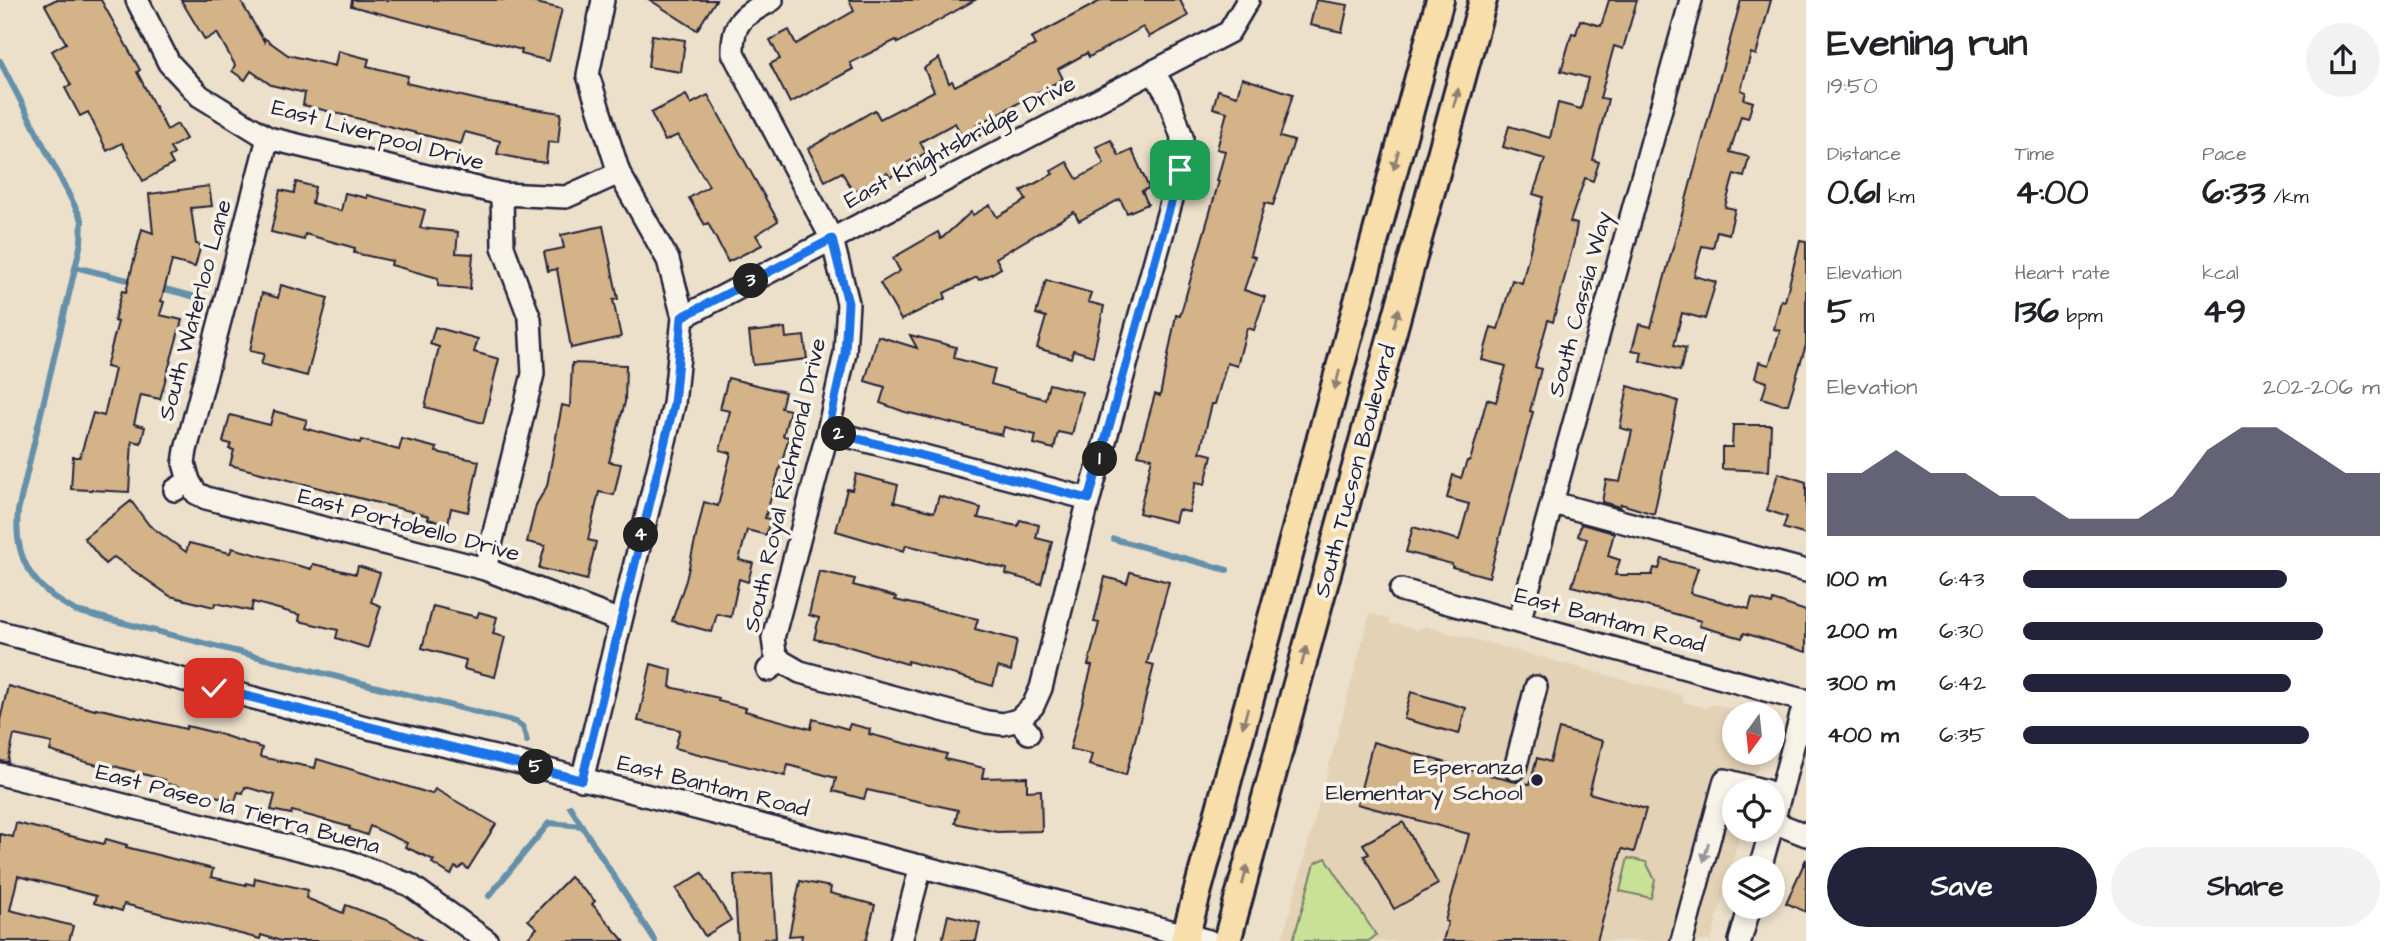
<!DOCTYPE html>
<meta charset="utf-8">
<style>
:root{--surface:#fff;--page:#f2f2f2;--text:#202124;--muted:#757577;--accent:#22223b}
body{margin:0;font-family:"Architects Daughter",sans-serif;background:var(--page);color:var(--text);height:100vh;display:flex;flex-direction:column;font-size:26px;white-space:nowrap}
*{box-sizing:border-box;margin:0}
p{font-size:23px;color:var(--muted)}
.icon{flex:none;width:38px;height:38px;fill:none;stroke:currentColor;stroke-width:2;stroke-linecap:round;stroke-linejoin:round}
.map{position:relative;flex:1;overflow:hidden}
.sheet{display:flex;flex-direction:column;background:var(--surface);width:595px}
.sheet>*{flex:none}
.needle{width:46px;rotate:195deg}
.fabs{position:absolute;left:1722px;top:702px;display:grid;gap:14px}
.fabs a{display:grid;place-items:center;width:63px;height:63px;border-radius:50%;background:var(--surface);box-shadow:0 4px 10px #0003;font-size:35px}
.pin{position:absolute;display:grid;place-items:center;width:60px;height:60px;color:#fff;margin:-30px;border-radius:14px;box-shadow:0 4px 10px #0006}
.km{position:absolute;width:35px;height:35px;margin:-18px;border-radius:50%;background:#222;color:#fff;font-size:19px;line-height:35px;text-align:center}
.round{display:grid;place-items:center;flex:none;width:74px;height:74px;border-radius:37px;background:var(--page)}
.head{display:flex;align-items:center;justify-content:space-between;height:119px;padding:0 21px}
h1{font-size:38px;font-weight:800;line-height:52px}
.stats{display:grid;grid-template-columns:repeat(3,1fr);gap:10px;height:119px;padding:7px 21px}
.stats div{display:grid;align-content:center}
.stats b{font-size:35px;font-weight:800}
.stats small{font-size:19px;font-weight:400}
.stats p{font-size:19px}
.chart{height:196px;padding:14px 21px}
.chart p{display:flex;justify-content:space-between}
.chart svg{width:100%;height:126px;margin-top:7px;fill:var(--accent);opacity:.7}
.action{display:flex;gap:14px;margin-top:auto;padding:14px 21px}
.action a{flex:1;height:80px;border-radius:42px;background:var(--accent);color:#fff;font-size:28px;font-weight:800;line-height:80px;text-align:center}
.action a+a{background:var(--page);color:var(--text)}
ul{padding:0 21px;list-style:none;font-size:23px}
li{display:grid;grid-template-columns:112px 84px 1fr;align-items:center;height:52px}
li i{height:18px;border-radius:9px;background:var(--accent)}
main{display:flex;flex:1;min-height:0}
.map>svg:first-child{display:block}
</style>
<main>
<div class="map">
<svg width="1806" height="941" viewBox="0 0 1806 941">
<rect width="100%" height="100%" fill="#ece0cb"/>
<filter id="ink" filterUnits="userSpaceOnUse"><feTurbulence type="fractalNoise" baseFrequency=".0143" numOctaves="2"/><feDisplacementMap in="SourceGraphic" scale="14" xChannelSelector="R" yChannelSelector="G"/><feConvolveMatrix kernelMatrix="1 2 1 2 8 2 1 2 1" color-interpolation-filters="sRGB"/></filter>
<g filter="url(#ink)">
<polygon fill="#e4d2b7" points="1370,613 1390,619 1389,623 1406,627 1418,630 1425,626 1681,695 1684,702 1706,708 1713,704 1751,714 1734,714 1734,752 1762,753 1757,772 1750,775 1745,791 1734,791 1734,830 1741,830 1711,941 1282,941"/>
<g fill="#c9e197" stroke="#768269" stroke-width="2">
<polygon points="1326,858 1376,935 1369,941 1293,941 1315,863"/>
<polygon points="1628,858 1646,862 1655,880 1651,898 1620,891"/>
</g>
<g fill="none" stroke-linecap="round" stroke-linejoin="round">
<g stroke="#6590a9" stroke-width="6">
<path d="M0 61 82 220 81 243 18 511C13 560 33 588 76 611L516 722 523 727 527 741"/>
<polyline points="75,267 136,282"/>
<polyline points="157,287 196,297"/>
<polyline points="1114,539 1227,570"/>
<polyline points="570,807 655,941"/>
<polyline points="489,896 549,823 582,826"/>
</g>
</g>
<g fill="#d3b387" stroke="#22223b" stroke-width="2">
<polygon points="55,0 101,0 140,70 137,72 167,130 177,124 186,139 170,148 174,154 169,157 173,164 143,181 122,143 107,151 88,112 80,116 65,88 71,85 52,51 66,43 45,5"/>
<polygon points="181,0 240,0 264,41 264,38 288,55 335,66 338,51 369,59 367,66 408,76 406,83 483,101 561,113 558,143 548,142 546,163 526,160 497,154 500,141 465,132 461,144 303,105 305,93 271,85 251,71 245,80 232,71 235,65 217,33 205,40"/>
<polygon points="352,0 523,0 562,9 549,61 521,54 522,50 351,6"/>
<polygon points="650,0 716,0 697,30"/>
<polygon points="849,0 975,0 898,43 896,40 850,63 853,69 790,103 770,64 780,59 770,40 789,30 796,44 854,11"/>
<polygon points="1102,0 1180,0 1188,16 1149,37 1143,27 1089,57 1087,53 1058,69 1063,79 976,126 981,135 966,144 955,123 920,142 926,153 905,164 907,168 890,177 887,173 853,192 842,172 825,181 808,149 875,110 880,119 934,91 924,68 939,58 949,83 952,81 955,86 1035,45 1031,38"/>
<polygon points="1316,0 1348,5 1342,32 1310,25"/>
<polygon points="1609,0 1637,0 1623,49 1614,46 1600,98 1608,99 1593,160 1599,162 1593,181 1585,178 1570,222 1577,224 1574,242 1553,322 1548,320 1535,367 1541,369 1530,411 1533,412 1489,577 1452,567 1452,564 1406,552 1413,527 1459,540 1469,504 1447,498 1453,475 1461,478 1467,461 1470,461 1487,399 1496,402 1506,366 1482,360 1491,327 1498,329 1512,280 1522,283 1543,197 1533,194 1545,159 1503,147 1509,126 1550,138 1558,103 1581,109 1588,78 1561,71 1572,33 1576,34 1580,20 1601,26"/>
<polygon points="1741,0 1771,0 1756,55 1751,53 1741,90 1746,92 1744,99 1753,102 1748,118 1741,116 1730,152 1749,157 1744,177 1734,174 1725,207 1735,209 1729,234 1717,231 1713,248 1702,246 1694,276 1716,282 1705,319 1682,313 1674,345 1686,348 1680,371 1640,361 1642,352 1632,350 1639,324 1651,327"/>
<polygon points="652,35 685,40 681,72 648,67"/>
<polygon points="1242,78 1293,94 1280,137 1294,141 1273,205 1265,203 1250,255 1255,257 1244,290 1265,297 1254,330 1247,328 1237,366 1227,363 1215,404 1212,404 1200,452 1212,455 1205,484 1196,482 1189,512 1178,510 1175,522 1139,513 1152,458 1138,455 1155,394 1160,396 1176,315 1180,316 1219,181 1217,181 1225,151 1217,149 1227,112 1213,108 1218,90 1237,96"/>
<polygon points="686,95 691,104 708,95 778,221 756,235 762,245 728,262 708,223 705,225 689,198 709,186 678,135 665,141 651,113"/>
<polygon points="1111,140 1119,156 1132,150 1149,188 1142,191 1148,204 1127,213 1120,199 1079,221 1074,212 996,258 1001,268 991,274 979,280 977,277 944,293 946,298 901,320 880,283 900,271 893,258 938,232 941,239 971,212 973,215 990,205 997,217 1026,200 1021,191 1053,174 1051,171 1067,162 1077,179 1104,164 1096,147"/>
<polygon points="296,182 315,187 312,203 341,211 345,193 367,198 367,195 425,210 420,228 458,232 456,253 473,254 470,289 438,286 438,278 391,265 392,261 354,253 355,248 305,234 304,240 271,232 280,190 294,193"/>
<polygon points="209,186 212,206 191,208 196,244 201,245 195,267 172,261 161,301 164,302 160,315 182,320 160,399 141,395 134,424 145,427 141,443 132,441 129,492 71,489 73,457 80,457 93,413 104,416 115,369 106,367 118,322 114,321 122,291 126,292 142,229 153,233 149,194"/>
<polygon points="603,226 618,299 613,300 621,337 571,348 557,269 548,271 544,252 564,248 561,235"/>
<polygon points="1800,240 1806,241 1806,345 1788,404 1781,404 1762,398 1767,382 1755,378 1759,362 1769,365 1780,331 1774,329 1781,300 1785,301"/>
<polygon points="1046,280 1091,293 1088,302 1104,306 1093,356 1073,350 1071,358 1037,348 1046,317 1036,314"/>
<polygon points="281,285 328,298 307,376 261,364 264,354 250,351 262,293 278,298"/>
<polygon points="435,327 478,339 474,352 499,359 483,423 425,407 439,347 430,344"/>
<polygon points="785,328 786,338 804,336 807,359 753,365 749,332"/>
<polygon points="910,335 956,347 954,358 995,369 991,384 1045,399 1049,384 1082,392 1072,435 1058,432 1054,449 1034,444 1036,435 1004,427 1002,435 905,412 880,403 885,387 865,381 878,336 917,348"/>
<polygon points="572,363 626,365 625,402 609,462 621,464 614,495 599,492 588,540 596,542 587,580 539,568 545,546 527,542 536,505 547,486 562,405 570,407"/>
<polygon points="728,378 785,392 781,408 790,410 783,436 789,437 765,518 770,519 766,535 747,530 739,560 753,563 748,582 739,579 731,617 717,614 712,632 672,621 686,580 704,502 718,506 731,453 720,450 730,411 720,409"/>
<polygon points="1628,386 1678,401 1654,514 1621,504 1620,507 1602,502 1606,480 1620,482 1632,431 1620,428"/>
<polygon points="274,411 307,420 304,428 360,443 361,440 399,450 402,439 437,448 436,452 479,461 468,512 451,508 448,524 428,519 429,516 230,465 234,450 229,449 231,444 223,442 230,415 270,425"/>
<polygon points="1733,425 1771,425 1769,471 1722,469 1722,447 1732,447"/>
<polygon points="1778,473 1806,482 1806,535 1783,528 1787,517 1767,510"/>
<polygon points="856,474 898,485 894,502 934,512 939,496 981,508 978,518 1018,526 1020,520 1039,525 1036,538 1052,542 1041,584 1006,574 1007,569 906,545 904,551 836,531 847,489 852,490"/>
<polygon points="131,501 149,525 186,552 189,543 230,553 232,548 311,569 313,564 356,574 358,566 380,573 371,602 381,606 368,648 336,638 338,630 299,621 300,615 253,602 251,611 215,603 214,607 170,596 114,557 105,564 84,538"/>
<polygon points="1581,524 1614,533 1608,556 1620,560 1615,575 1652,575 1654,568 1659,569 1662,559 1698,568 1690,593 1749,609 1752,598 1772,604 1773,600 1806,611 1806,652 1744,633 1742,638 1699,626 1701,621 1572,586 1587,539 1578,536"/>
<polygon points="819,571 855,579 853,585 896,597 895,600 978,619 975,629 1017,640 1011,671 998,667 993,686 908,661 907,664 840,644 814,639 819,618 809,615"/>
<polygon points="1130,572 1169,582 1147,663 1154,665 1126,775 1089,765 1092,754 1070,749 1092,666 1088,665 1099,623 1094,622 1105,577 1127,583"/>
<polygon points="433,606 477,617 479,612 497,617 493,634 505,637 495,677 464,669 466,660 422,648"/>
<polygon points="651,664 672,670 670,687 719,698 718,701 746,708 745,711 811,729 813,719 848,729 850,724 870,729 869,734 947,754 945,759 984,768 982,778 1027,777 1027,791 1041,790 1042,831 997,832 955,823 958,810 867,790 864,799 833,791 836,778 788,765 785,776 675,748 680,730 638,721"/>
<polygon points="8,686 95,710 96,708 186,729 187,726 216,733 262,748 260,757 315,768 317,759 432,794 435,789 496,824 468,869 463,865 459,869 455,867 451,875 432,863 434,860 405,847 407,843 370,826 367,835 349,829 350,827 292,811 291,814 271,810 275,795 245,787 243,793 238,792 235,801 164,783 165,780 103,763 102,766 82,761 50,751 52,743 14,735 8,762 0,761 0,720"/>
<polygon points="1411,692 1466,708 1459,734 1404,719"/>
<polygon points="1559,729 1603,741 1589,793 1646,809 1634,852 1622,849 1597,941 1443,941 1448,922 1445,921 1469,834 1357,804 1373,742 1511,781 1530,784 1537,758 1550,762"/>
<polygon points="1403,822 1438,884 1394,909 1364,856 1369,854 1363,844"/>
<polygon points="16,823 104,844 106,839 127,845 126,847 213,869 211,877 246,885 246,883 254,885 255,878 308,890 306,898 311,900 343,913 346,905 389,921 423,941 281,941 261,935 260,939 124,904 122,911 94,903 96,896 18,876 10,910 73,926 69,941 0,941 0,834 13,837"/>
<polygon points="1806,859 1806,912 1786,903"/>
<polygon points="702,873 731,920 705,936 676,889"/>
<polygon points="772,873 776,938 764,939 764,941 738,941 734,875"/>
<polygon points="570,877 595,901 592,904 624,941 525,941 537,928 528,920"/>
<polygon points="800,881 831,887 830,893 875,905 866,941 801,941 802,935 789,936"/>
<polygon points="948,915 980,923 976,941 942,941"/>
</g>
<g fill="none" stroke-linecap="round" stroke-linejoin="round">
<g stroke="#22223b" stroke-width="26">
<g id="minor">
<polyline points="137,0 169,63 200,96 268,138 502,194 566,197 619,173"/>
<polyline points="683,317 1229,32 1248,0"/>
<polyline points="828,431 1089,499"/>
<polyline points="189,481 196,493 206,498 485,569 620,621"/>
<polyline points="175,490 189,481 184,463 186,450 268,138"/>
<polyline points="1553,503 1806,571"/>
<polyline points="485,569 533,374 530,319 503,247 502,194"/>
<polyline points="1401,590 1806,701"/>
<polyline points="1519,622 1691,0"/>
<polyline points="0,632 369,728 525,764 1209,941"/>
<polyline points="781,661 800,672 987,722 1003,724 1018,720 1029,733"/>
<path d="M768 670 781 661 775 653 773 638 828 431 845 353 848 303 832 239 733 53C732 19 745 15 772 0"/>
<polyline points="1018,720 1033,706 1041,688 1089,499 1180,170 1182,137 1168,96 1153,71"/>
<polyline points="1515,769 1536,687"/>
<polyline points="0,774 347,861 410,885 487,941"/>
<polyline points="582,780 674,404 683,317 668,260 619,173 588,75 603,0"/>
<polyline points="1773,822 1805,700"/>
<polyline points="1773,822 1806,835"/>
<polyline points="1760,868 1771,830"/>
<polyline points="901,941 921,866"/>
<polyline points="1682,941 1725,780 1766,791"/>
<polyline points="1740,941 1750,906"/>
</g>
</g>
<g stroke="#22223b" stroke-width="32">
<g id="major">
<polyline points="1184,941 1440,0"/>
<polyline points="1227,941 1483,0"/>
</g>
</g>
<use href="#minor" stroke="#f7f3e8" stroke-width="21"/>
<use href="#major" stroke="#f8deab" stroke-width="26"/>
</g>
<defs><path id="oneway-solid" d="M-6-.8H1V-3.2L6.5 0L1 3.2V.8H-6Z" transform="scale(1.75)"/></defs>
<g fill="#8d8073">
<use href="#oneway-solid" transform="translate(1456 98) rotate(-75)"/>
<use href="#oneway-solid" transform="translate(1396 160) rotate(105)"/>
<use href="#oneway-solid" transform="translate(1396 318) rotate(-75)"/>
<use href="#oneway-solid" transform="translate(1337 380) rotate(105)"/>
<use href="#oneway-solid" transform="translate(1304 656) rotate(-75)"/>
<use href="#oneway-solid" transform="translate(1245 718) rotate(105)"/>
<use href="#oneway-solid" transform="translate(1245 875) rotate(-75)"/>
</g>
<use fill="#97959a" href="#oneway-solid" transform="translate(1706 852) rotate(105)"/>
</g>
<g fill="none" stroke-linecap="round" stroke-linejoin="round" filter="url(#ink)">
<g stroke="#fff" stroke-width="14">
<polyline id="route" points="214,688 582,780 674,404 682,317 832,239 848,303 845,353 828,431 1089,499 1180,170"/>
</g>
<use href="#route" stroke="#1a73e8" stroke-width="9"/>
</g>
<circle fill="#22223b" stroke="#f7f3e8" stroke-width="2.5" cx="1537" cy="780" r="7"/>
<g text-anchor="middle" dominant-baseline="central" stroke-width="7" stroke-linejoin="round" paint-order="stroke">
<g font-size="23" fill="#22223b" stroke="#f7f3e8">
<text transform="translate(378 135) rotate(15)">East Liverpool Drive</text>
<text transform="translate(960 142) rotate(-28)">East Knightsbridge Drive</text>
<text transform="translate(1580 304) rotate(-75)">South Cassia Way</text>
<text transform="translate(195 310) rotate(-75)">South Waterloo Lane</text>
<text transform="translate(1355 471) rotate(-75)">South Tucson Boulevard</text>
<text transform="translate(785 485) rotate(-77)">South Royal Richmond Drive</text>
<text transform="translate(409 525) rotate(15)">East Portobello Drive</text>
<text transform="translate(1610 620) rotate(15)">East Bantam Road</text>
<text transform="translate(713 786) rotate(14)">East Bantam Road</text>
<text transform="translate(238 809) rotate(15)">East Paseo la Tierra Buena</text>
</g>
<g font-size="23" fill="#22223b" stroke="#f7f3e8" text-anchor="end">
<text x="1523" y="767">Esperanza<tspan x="1523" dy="26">Elementary School</tspan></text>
</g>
</g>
</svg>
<div class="fabs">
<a><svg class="needle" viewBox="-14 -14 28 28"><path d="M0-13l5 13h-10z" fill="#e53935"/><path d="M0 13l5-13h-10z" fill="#757577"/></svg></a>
<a><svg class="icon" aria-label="locate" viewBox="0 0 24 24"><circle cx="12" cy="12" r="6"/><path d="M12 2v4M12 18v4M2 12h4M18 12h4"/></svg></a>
<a><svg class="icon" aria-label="layers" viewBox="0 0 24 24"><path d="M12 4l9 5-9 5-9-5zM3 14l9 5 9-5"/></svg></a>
</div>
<div class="pin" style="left:1180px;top:170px;background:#1e9e55"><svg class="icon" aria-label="arrive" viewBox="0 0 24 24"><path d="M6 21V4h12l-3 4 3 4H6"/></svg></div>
<div class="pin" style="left:214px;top:688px;background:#d93025"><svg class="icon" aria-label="check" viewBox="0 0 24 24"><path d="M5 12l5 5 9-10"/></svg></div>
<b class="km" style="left:1100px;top:459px">1</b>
<b class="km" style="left:839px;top:434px">2</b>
<b class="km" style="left:751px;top:281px">3</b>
<b class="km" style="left:641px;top:535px">4</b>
<b class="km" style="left:536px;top:767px">5</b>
</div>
<section class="sheet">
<div class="head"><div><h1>Evening run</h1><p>19:50</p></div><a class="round"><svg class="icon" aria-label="share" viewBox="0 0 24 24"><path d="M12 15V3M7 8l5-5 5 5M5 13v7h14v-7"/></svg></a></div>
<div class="stats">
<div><p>Distance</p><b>0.61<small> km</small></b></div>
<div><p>Time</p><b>4:00</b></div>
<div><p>Pace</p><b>6:33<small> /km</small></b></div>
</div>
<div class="stats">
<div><p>Elevation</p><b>5<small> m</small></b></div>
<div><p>Heart rate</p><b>136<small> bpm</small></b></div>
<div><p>kcal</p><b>49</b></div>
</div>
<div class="chart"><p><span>Elevation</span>202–206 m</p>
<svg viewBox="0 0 160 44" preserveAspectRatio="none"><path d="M0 44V22L10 22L20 14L30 22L40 22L50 30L60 30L70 38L80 38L90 38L100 30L110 14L120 6L130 6L140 14L150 22L160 22V44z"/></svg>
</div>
<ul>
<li><b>100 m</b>6:43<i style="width:74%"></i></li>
<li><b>200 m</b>6:30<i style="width:84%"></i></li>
<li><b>300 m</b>6:42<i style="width:75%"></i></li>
<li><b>400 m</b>6:35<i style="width:80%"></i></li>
</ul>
<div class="action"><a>Save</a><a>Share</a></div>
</section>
</main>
